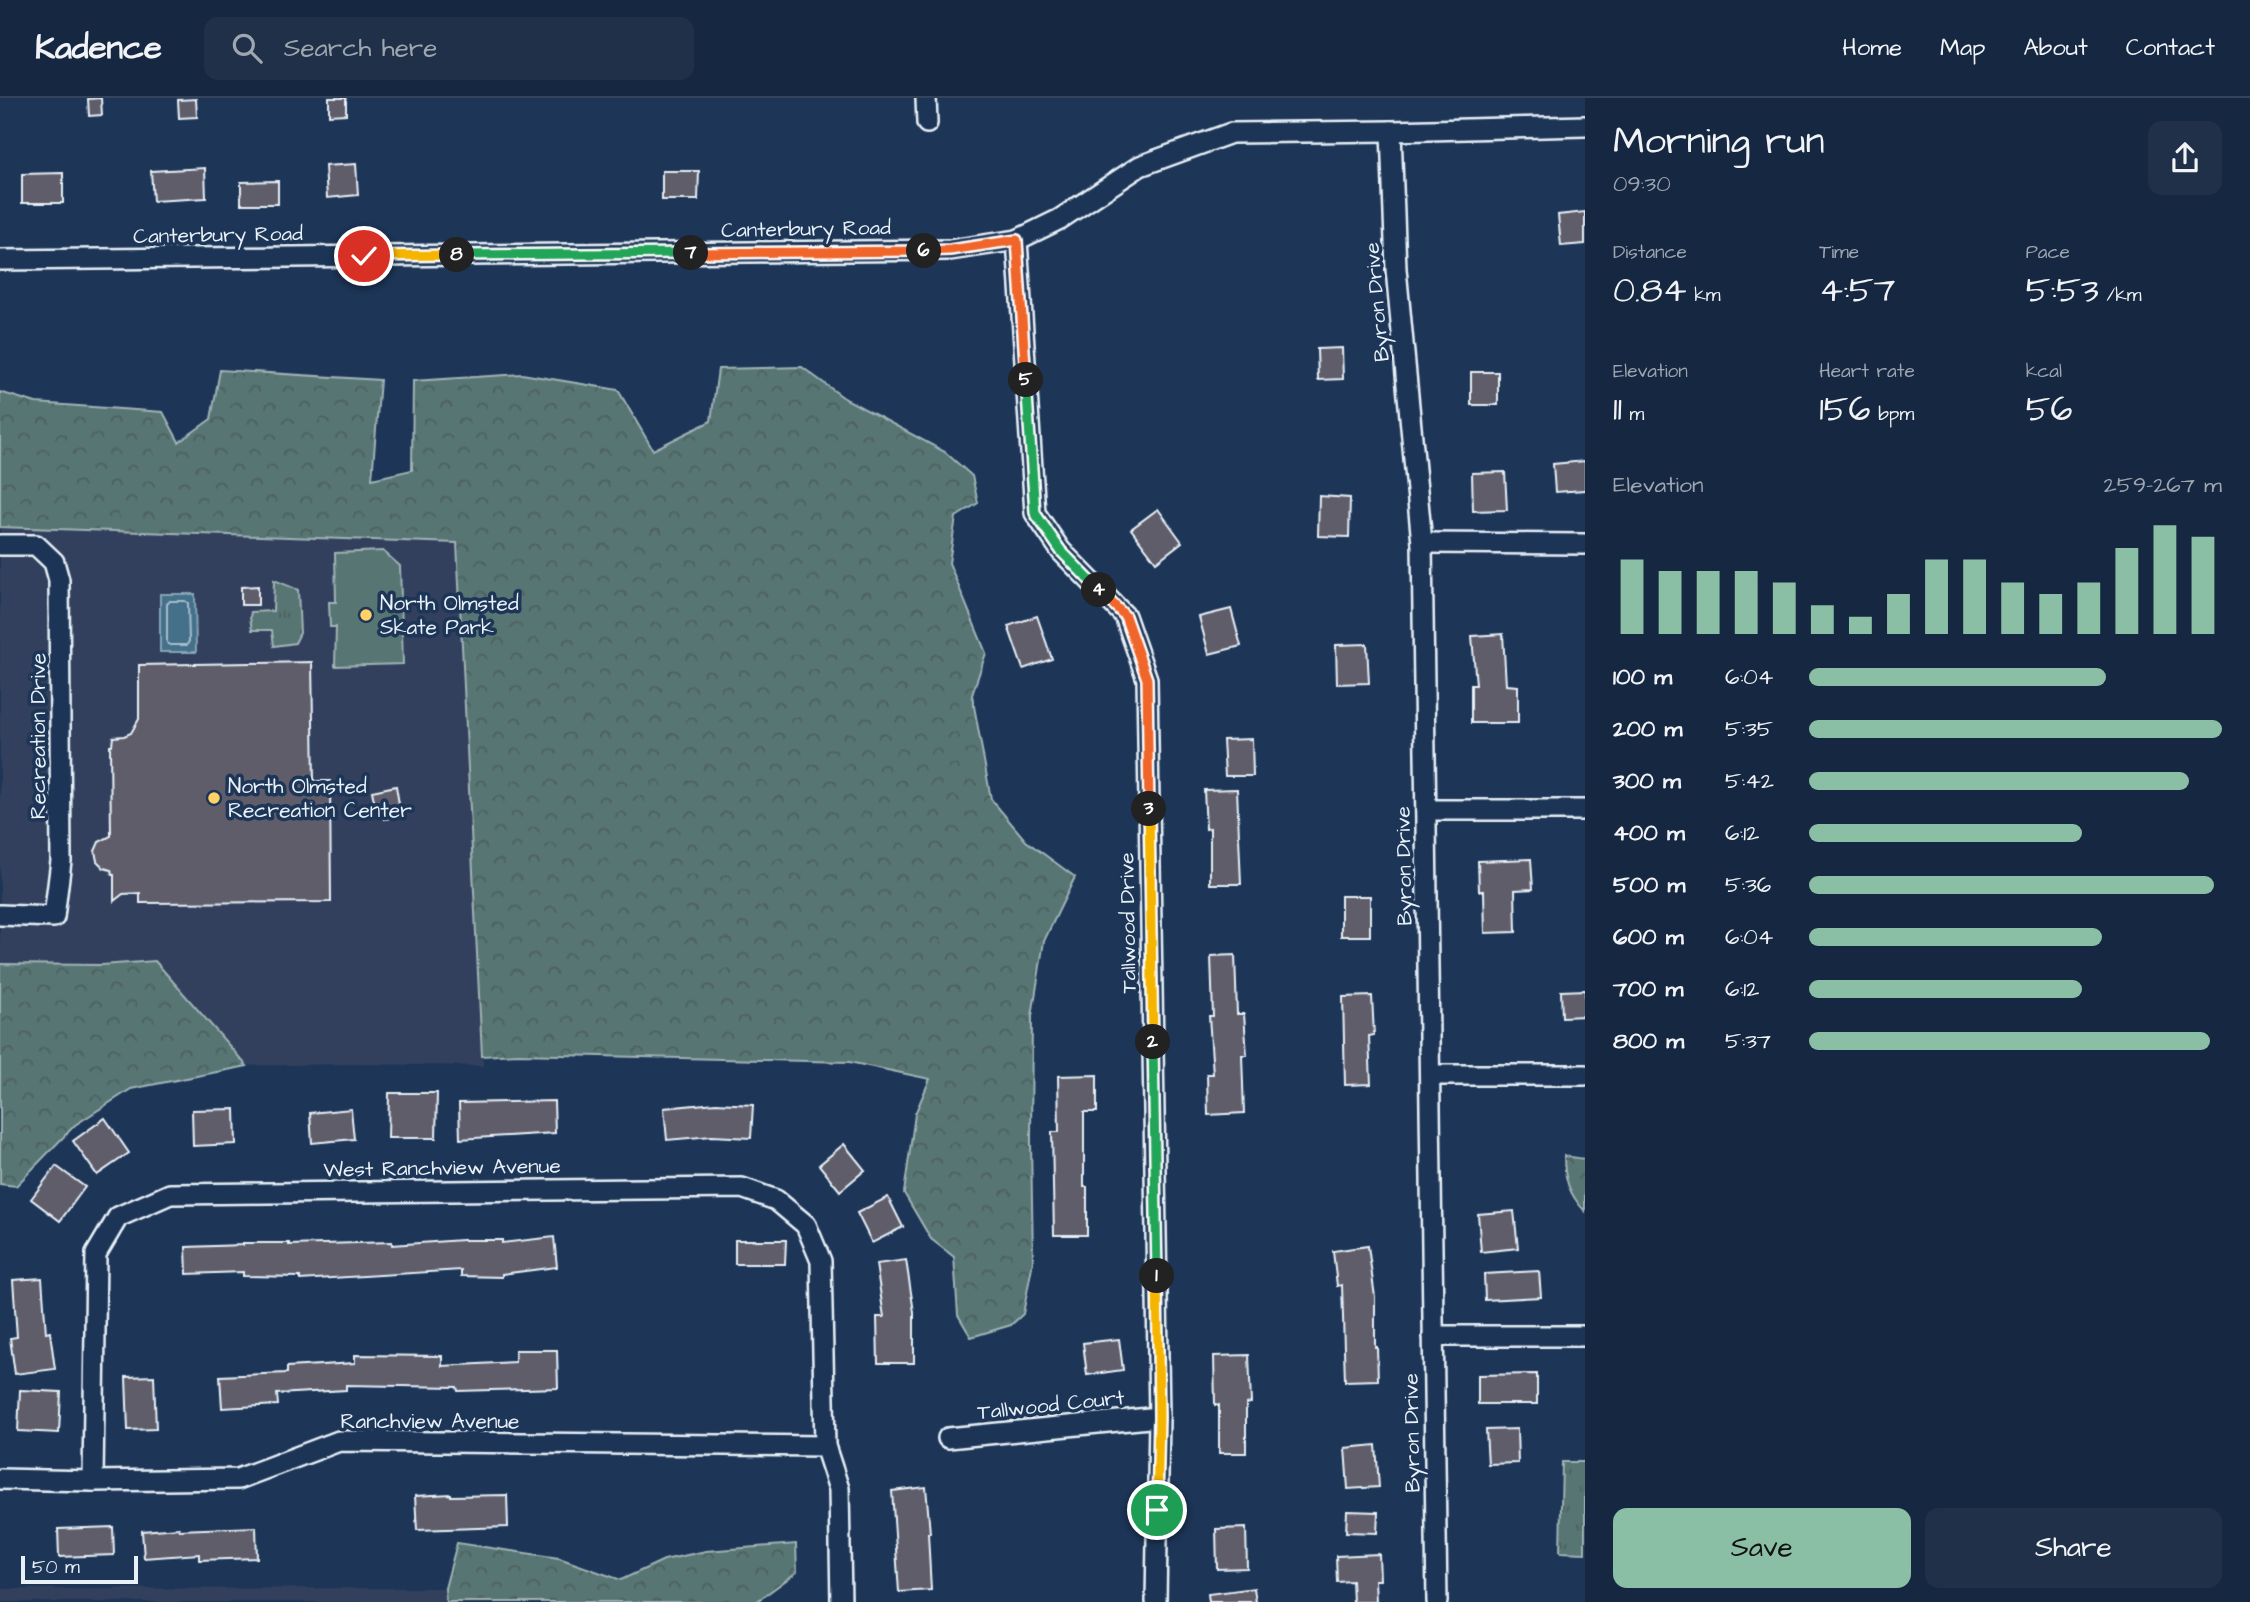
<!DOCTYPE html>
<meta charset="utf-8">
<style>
:root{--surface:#162841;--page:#1f3048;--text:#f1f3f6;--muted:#9ea6b1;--line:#35445a;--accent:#8abfa5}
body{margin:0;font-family:"Architects Daughter",sans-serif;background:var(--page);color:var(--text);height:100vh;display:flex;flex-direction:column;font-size:26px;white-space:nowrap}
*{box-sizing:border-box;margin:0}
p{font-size:23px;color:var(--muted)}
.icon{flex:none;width:38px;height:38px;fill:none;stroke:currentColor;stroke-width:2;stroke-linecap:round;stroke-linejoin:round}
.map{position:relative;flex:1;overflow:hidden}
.side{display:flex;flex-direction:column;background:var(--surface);width:665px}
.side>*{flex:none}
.scale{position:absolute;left:21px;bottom:18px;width:117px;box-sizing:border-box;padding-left:7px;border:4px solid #e8f1f8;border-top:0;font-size:19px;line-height:24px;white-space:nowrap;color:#e8f1f8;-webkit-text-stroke:5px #1d3557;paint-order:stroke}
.pin{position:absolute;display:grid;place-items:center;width:60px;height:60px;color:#fff;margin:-30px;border:4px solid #fff;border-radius:50%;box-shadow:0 2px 7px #0007}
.km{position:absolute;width:35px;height:35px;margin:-18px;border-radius:50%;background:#222;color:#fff;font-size:19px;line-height:35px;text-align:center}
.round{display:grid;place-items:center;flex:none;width:74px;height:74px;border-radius:14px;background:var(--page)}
.head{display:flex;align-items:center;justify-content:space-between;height:119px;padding:0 28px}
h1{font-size:38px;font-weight:600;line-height:52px}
.stats{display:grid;grid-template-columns:repeat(3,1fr);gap:10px;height:119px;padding:7px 28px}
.stats div{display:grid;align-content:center}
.stats b{font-size:35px;font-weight:600}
.stats small{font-size:19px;font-weight:400}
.stats p{font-size:19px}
.chart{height:196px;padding:14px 28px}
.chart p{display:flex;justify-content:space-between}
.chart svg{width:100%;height:126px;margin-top:7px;stroke:var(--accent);stroke-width:6}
.cta{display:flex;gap:14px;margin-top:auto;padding:14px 28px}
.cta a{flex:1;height:80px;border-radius:14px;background:var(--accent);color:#111;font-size:28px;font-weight:600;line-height:80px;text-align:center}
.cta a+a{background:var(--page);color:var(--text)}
ul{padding:0 28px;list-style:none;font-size:23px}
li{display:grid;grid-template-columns:112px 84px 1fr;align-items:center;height:52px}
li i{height:18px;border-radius:9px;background:var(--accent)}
header{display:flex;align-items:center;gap:42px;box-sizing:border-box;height:98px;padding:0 35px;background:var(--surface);border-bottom:2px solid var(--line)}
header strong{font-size:33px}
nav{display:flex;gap:38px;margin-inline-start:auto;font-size:24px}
.search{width:490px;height:63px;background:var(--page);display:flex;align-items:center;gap:18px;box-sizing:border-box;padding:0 24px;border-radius:14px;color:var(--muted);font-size:26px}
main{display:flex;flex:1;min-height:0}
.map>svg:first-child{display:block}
</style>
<header>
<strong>Kadence</strong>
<div class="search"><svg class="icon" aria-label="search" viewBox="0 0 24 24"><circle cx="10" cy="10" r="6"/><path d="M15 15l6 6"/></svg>Search here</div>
<nav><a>Home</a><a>Map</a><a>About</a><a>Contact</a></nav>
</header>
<main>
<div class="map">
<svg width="1585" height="1504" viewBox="0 0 1585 1504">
<defs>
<pattern id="forest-crowns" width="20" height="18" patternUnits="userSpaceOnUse" patternTransform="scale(1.75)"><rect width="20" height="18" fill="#577573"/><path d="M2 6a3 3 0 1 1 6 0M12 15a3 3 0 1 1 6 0" fill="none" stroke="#4e5e5e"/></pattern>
<pattern id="park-tufts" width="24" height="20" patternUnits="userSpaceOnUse" patternTransform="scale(1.75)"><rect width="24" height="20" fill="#577573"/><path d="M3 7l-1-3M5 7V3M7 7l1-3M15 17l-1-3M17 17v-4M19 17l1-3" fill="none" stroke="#4e5e5e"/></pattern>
</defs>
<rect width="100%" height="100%" fill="#1d3557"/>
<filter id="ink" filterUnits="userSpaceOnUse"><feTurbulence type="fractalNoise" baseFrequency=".0143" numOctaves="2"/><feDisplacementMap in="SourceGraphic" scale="14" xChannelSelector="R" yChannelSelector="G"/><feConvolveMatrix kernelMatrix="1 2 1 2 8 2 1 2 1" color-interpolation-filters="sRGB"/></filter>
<g filter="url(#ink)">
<g fill="#31415d">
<polygon points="0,429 457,444 483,968 355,966 0,972"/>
<polygon points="445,1490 446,1504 0,1504 0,1491"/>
</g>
<polygon fill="#577573" stroke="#a0b3b6" stroke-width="2" points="383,453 400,468 403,566 335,568 336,529 330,529 329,504 336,504 335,455"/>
<g fill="url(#forest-crowns)" stroke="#a0b3b6" stroke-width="2">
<polygon points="802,269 844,300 945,354 972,378 978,405 956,419 949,465 986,555 972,597 991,701 1026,743 1075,779 1044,843 1032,918 1031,1043 1033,1163 1023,1216 1011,1227 971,1239 958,1217 954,1159 931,1141 904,1095 915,1016 930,981 849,964 518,956 482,958 457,445 0,429 0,294 36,305 163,314 179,344 211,321 220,272 380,282 372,381 412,372 413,283 522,276 618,292 653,352 711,323 718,271"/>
<polygon points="155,863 247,968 131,991 75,1027 16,1088 0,1086 0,866 102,867"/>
<path d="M1564 1058 1585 1061V1113C1569 1097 1564 1080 1564 1058Z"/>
<polygon points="457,1445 559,1460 621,1482 664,1462 706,1453 796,1446 797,1474 756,1504 446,1504 445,1490"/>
</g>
<g fill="url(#park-tufts)" stroke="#a0b3b6" stroke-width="2">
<polygon points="274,482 298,492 300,535 295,545 274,548 272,532 252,532 250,519 251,514 273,513"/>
<polygon points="1562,1364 1585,1364 1585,1455 1560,1454"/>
</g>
<polygon fill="#45708a" stroke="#86a4b6" stroke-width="2" points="160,496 195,496 196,554 160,554"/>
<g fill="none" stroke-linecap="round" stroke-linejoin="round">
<polygon stroke="#a7bdcc" stroke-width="2" points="170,503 185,503 188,505 189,543 187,547 170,547 167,545 167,506"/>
</g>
<g fill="#605d6b" stroke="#e8f1f8" stroke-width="2">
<polygon points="101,0 102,17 89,18 88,1"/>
<polygon points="329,0 346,0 346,16 329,17"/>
<polygon points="196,1 197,19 179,20 178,2"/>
<polygon points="356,66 358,97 327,100 325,68"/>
<polygon points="205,70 206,100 153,103 151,73"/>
<polygon points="662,73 699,73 698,102 662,102"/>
<polygon points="63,75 63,105 22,105 22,76"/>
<polygon points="278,83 278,106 241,106 241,84"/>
<polygon points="1585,114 1585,146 1561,148 1558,117"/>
<polygon points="1342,250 1343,281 1318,282 1317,251"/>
<rect x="1471" y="274" width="27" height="33"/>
<polygon points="1585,363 1585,392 1555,394 1553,366"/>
<polygon points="1505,374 1507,412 1473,413 1472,375"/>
<polygon points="1319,398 1350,400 1349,439 1318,438"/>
<polygon points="1158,411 1182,444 1156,464 1131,431"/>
<polygon points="258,488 258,507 241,507 241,489"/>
<polygon points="1231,511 1241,548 1209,556 1199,519"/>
<polygon points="1037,518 1052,561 1023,571 1008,528"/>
<polygon points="1503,536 1506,587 1518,588 1518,625 1471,625 1471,587 1476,587 1472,538"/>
<polygon points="1367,546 1369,585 1337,586 1336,547"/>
<polygon points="312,564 314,683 330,683 331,804 140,805 140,795 123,796 114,803 114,777 112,777 111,772 104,770 97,763 95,753 99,744 111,738 110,647 112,647 113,639 124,638 131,635 139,621 139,567"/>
<polygon points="1252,641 1253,678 1225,678 1223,642"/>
<polygon points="396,688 401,718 385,721 382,707 375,708 372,693"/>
<polygon points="1237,691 1241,786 1210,786 1210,730 1206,731 1204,692"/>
<polygon points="1531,761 1533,791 1515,792 1516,834 1485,835 1484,793 1479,793 1478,763"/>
<rect x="1341" y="798" width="29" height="40"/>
<polygon points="1235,857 1237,916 1244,916 1247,957 1242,957 1244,1015 1208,1017 1207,976 1213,976 1209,918 1213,918 1211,858"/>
<polygon points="1585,892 1585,918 1562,919 1561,893"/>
<polygon points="1372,898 1374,937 1369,938 1371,986 1345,987 1343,899"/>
<polygon points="1097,977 1097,1014 1084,1014 1084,1089 1087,1089 1087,1137 1054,1137 1052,1034 1059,1034 1058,978"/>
<polygon points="389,995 437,995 436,1040 388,1040"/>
<polygon points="554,1003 555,1035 460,1041 459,1005"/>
<polygon points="716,1005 753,1007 751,1040 712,1038 667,1042 664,1010"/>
<polygon points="235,1011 236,1046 193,1048 192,1012"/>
<polygon points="351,1011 354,1041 312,1045 310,1015"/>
<polygon points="105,1020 129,1055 97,1077 73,1043"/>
<polygon points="844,1046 865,1072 840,1093 819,1067"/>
<polygon points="56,1068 85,1089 60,1123 31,1101"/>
<polygon points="888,1099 903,1129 872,1145 857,1115"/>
<polygon points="1514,1113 1518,1150 1481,1154 1478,1116"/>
<polygon points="554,1139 557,1169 502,1176 502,1179 461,1178 461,1172 300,1182 300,1179 243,1178 243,1174 187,1176 186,1149 243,1147 243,1145 289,1145 289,1147 392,1144 392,1147 462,1142 502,1142 502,1145"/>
<polygon points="735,1142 786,1142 785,1166 735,1166"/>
<polygon points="1368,1148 1375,1199 1375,1249 1377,1249 1378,1282 1345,1283 1342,1187 1337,1188 1333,1153"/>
<polygon points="906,1162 914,1214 914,1265 878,1265 877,1219 884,1219 876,1166"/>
<polygon points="1539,1173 1541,1199 1485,1202 1484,1176"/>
<polygon points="42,1180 46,1235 50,1234 55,1271 15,1276 10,1240 17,1239 13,1182"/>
<polygon points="1119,1241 1123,1272 1087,1277 1083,1245"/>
<polygon points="515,1252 557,1252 558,1290 458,1293 457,1289 346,1287 346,1292 277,1296 278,1307 222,1310 220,1278 287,1275 287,1269 355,1265 355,1257 442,1258 442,1268 515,1264"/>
<polygon points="1249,1257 1251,1305 1246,1306 1246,1355 1219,1355 1219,1307 1215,1307 1214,1258"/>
<polygon points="1537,1276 1537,1306 1478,1306 1478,1277"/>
<polygon points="154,1278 156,1331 128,1332 126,1279"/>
<polygon points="20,1292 61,1294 59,1335 18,1333"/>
<polygon points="1517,1331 1518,1365 1488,1366 1486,1332"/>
<polygon points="1376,1347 1379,1389 1348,1391 1345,1350"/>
<polygon points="926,1389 930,1435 928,1435 931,1492 899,1494 892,1393"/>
<polygon points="451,1396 451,1398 507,1397 508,1429 417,1432 415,1398"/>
<polygon points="1347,1413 1378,1414 1377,1435 1346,1434"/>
<polygon points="113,1429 114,1457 59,1459 58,1431"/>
<polygon points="256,1429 257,1460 199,1462 199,1456 144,1460 142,1433 179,1430 179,1432"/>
<polygon points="1246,1430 1247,1470 1217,1471 1216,1431"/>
<polygon points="1379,1456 1380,1482 1375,1482 1376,1504 1353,1504 1352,1483 1337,1484 1336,1458"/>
<polygon points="1254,1490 1256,1504 1209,1504 1208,1496"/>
</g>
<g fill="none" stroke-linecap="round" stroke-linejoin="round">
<g stroke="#e8f1f8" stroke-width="24">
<g id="minor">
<polyline points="926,0 927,25"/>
<polyline points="1391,33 1396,171 1422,445 1437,1504"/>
<polyline points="1017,142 1035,415 1061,453 1125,518 1147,581 1159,1319 1156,1504"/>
<polyline points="0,162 950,152 1017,142 1060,121 1140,68 1231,35 1391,33 1585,28"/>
<polyline points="1422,445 1585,446"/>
<polyline points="0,447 36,447 54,464 59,482 61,763 54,819 0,817"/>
<polyline points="1426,712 1585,712"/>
<polyline points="1430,977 1585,977"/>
<polyline points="1433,1238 1585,1238"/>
<polyline points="948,1340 1159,1319"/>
<polyline points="0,1381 93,1383 238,1381 339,1343 825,1348"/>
<polyline points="93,1383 96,1156 118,1119 170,1096 742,1090 776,1102 806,1127 821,1163 825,1348 839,1391 841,1504"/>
</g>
</g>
<use href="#minor" stroke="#1d3557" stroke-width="19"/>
</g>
</g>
<g fill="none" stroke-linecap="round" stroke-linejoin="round" filter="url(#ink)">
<g stroke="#fff" stroke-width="14">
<polyline id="split-1" points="1157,1178 1159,1319 1157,1412"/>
</g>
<g stroke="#fff" stroke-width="14">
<polyline id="split-2" points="1153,944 1157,1178"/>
</g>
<g stroke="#fff" stroke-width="14">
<polyline id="split-3" points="1149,711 1153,944"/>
</g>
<g stroke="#fff" stroke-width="14">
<polyline id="split-4" points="1099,492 1125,518 1147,581 1149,711"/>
</g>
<g stroke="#fff" stroke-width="14">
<polyline id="split-5" points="1026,282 1035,415 1061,453 1099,492"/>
</g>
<g stroke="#fff" stroke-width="14">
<polyline id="split-6" points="924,153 950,152 1017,142 1026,282"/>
</g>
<g stroke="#fff" stroke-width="14">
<polyline id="split-7" points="691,155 924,153"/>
</g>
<g stroke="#fff" stroke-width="14">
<polyline id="split-8" points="457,157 691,155"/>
</g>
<g stroke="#fff" stroke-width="14">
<polyline id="split-9" points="364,158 457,157"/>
</g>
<use href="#split-1" stroke="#f5b400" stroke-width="9"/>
<use href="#split-2" stroke="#22a559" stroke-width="9"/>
<use href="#split-3" stroke="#f5b400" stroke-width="9"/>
<use href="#split-4" stroke="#f0652b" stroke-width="9"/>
<use href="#split-5" stroke="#22a559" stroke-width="9"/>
<use href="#split-6" stroke="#f0652b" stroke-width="9"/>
<use href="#split-7" stroke="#f0652b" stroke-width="9"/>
<use href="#split-8" stroke="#22a559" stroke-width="9"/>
<use href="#split-9" stroke="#f5b400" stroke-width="9"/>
</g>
<g fill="#ffd166" stroke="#1d3557" stroke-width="2.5">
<circle cx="366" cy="517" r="7"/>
<circle cx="214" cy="700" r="7"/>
</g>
<g text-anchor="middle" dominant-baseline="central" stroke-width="7" stroke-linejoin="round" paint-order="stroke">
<g font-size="21" fill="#e8f1f8" stroke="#1d3557">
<text transform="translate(806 131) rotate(-1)">Canterbury Road</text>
<text transform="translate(218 137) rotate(-1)">Canterbury Road</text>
<text transform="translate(1377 204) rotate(-95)">Byron Drive</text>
<text transform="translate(38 638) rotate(-90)">Recreation Drive</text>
<text transform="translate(1404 768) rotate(-91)">Byron Drive</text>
<text transform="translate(1128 825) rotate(-91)">Tallwood Drive</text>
<text transform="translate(442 1070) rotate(-1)">West Ranchview Avenue</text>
<text transform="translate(1051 1307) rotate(-6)">Tallwood Court</text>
<text x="430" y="1323">Ranchview Avenue</text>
<text transform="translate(1412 1335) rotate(-91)">Byron Drive</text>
</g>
<g font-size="21" fill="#e8f1f8" stroke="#1d3557" text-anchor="start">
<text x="380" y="505">North Olmsted<tspan x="380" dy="24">Skate Park</tspan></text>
<text x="228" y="688">North Olmsted<tspan x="228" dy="24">Recreation Center</tspan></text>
</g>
</g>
</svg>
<div class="scale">50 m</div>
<div class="pin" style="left:1157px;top:1412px;background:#1e9e55"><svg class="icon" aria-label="arrive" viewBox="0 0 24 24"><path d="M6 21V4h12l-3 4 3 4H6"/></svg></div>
<div class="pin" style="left:364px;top:158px;background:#d93025"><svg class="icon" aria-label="check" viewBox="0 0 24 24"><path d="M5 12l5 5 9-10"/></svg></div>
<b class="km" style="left:1157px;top:1178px">1</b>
<b class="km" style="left:1153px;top:944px">2</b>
<b class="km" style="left:1149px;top:711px">3</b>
<b class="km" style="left:1099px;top:492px">4</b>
<b class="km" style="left:1026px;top:282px">5</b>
<b class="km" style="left:924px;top:153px">6</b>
<b class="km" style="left:691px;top:155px">7</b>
<b class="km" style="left:457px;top:157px">8</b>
</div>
<section class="side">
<div class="head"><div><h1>Morning run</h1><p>09:30</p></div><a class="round"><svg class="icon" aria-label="share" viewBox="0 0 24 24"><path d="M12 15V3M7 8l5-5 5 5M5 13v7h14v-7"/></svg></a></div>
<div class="stats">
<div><p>Distance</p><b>0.84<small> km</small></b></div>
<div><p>Time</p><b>4:57</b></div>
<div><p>Pace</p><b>5:53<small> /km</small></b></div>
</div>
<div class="stats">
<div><p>Elevation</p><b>11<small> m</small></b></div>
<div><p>Heart rate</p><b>156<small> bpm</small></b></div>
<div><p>kcal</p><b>56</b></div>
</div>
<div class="chart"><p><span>Elevation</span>259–267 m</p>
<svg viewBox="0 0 160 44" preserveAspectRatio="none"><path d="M5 44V18M15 44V22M25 44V22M35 44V22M45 44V26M55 44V34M65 44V38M75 44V30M85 44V18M95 44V18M105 44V26M115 44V30M125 44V26M135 44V14M145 44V6M155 44V10"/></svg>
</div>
<ul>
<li><b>100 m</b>6:04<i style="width:72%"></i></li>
<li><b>200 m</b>5:35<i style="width:100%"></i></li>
<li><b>300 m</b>5:42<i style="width:92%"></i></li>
<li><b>400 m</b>6:12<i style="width:66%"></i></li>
<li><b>500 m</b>5:36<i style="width:98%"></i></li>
<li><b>600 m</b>6:04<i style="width:71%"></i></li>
<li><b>700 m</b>6:12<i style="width:66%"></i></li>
<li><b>800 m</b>5:37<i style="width:97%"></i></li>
</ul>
<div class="cta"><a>Save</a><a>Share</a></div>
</section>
</main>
